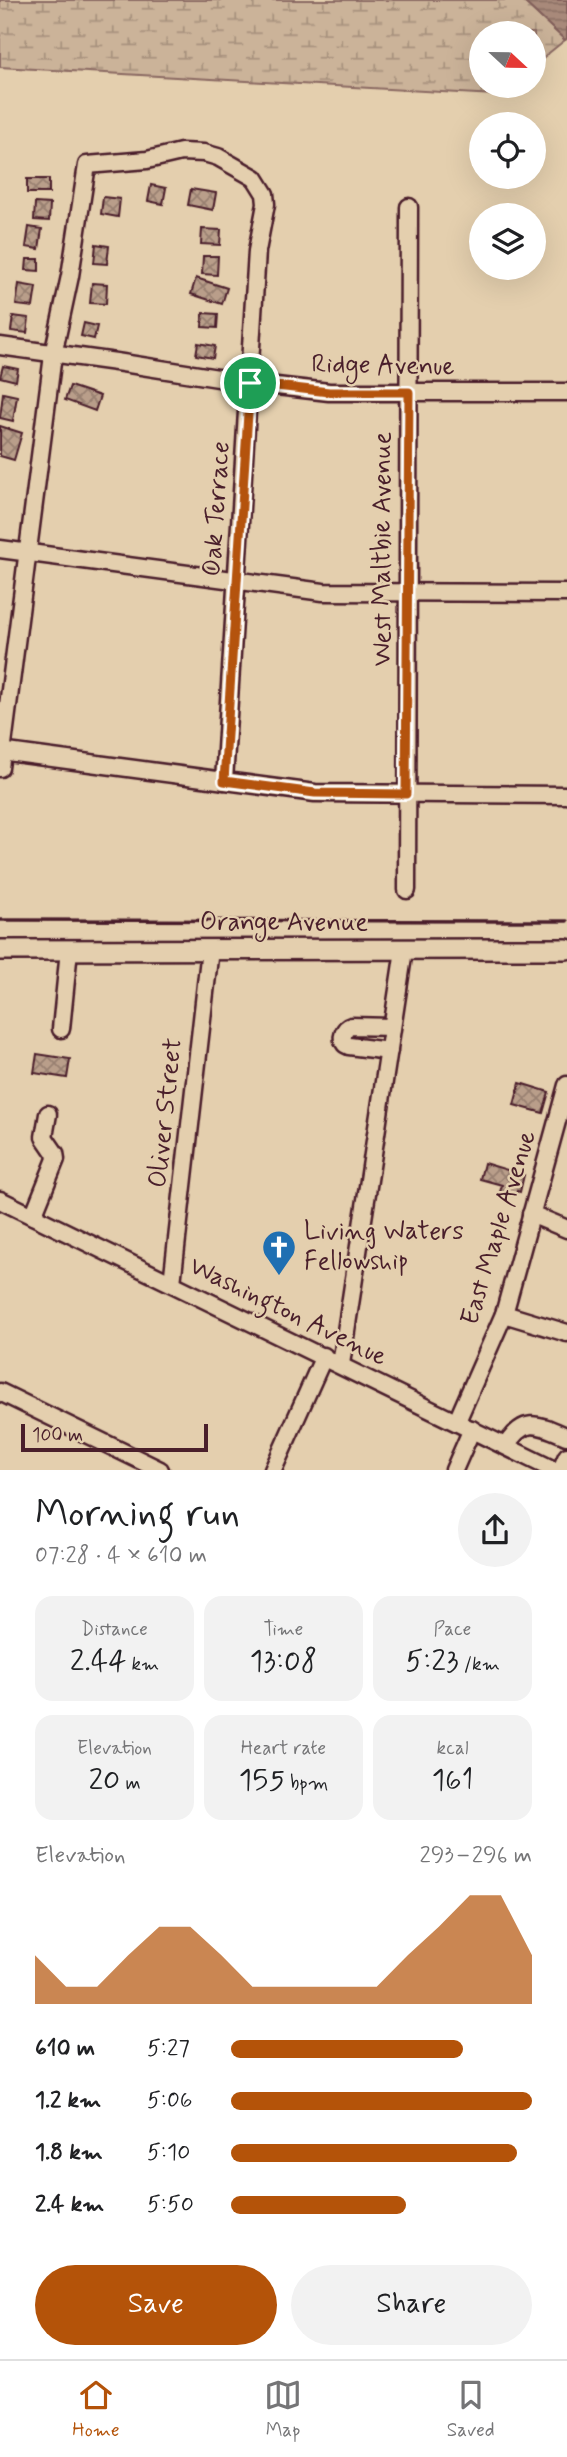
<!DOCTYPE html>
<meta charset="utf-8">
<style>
:root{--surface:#fff;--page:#f2f2f2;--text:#202124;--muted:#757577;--line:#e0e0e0;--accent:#b45309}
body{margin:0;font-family:Mynerve,sans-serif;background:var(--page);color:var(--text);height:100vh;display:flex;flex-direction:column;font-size:26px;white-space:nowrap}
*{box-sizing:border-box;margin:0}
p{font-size:23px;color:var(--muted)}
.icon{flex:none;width:38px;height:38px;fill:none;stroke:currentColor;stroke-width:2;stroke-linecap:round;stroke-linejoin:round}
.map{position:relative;height:1470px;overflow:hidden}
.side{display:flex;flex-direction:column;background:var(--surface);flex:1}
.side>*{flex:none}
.needle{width:46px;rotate:112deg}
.fabs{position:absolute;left:469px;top:21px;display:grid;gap:14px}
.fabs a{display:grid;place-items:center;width:77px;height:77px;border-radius:50%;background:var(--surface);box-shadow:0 7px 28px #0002;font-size:35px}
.scale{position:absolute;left:21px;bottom:18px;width:187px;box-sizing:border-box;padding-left:7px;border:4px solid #4a1f2b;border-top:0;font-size:19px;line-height:24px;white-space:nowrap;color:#4a1f2b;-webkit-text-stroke:5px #e4cfae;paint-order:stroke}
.pin{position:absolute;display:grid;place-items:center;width:60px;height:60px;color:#fff;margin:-30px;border:4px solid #fff;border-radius:50%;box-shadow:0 2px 7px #0007}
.round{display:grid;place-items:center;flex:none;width:74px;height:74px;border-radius:37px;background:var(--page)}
.head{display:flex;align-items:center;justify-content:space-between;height:119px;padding:0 35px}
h1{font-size:38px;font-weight:600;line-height:52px}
.stats{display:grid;grid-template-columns:repeat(3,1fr);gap:10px;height:119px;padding:7px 35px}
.stats div{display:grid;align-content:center;border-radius:18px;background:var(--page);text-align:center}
.stats b{font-size:30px;font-weight:600}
.stats small{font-size:19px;font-weight:400}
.stats p{font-size:19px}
.chart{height:196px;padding:14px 35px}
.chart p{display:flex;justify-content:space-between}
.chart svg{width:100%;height:126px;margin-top:7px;fill:var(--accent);opacity:.7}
.button{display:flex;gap:14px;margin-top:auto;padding:14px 35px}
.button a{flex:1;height:80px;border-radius:42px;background:var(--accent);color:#fff;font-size:28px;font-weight:600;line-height:80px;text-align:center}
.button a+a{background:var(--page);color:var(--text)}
ul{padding:0 35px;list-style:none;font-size:23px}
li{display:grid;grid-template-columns:112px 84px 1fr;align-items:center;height:52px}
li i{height:18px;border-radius:9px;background:var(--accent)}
.dock{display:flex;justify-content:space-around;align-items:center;height:98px;border-top:2px solid var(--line);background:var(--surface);font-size:19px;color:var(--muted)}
.dock a{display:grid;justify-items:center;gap:4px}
.dock .selected{color:var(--accent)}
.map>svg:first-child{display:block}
</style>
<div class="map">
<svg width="567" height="1470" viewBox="0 0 567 1470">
<defs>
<pattern id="wetland-marsh" width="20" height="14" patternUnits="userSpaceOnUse" patternTransform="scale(1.75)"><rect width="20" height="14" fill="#cbb399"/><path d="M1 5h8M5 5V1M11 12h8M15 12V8" fill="none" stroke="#a7917d"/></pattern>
<pattern id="water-rules" width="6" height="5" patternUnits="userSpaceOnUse" patternTransform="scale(1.75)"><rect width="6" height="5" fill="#a8897a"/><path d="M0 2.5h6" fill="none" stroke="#8b6f64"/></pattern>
<pattern id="building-cross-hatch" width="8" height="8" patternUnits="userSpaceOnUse" patternTransform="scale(1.75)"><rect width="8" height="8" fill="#b99e8a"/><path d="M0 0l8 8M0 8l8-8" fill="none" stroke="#988071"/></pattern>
</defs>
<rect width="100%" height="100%" fill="#e4cfae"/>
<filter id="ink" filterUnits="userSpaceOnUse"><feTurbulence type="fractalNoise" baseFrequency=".0143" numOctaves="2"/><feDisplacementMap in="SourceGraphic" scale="14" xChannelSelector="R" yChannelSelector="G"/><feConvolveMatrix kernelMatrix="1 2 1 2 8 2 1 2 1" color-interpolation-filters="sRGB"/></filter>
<g filter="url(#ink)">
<polygon fill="url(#wetland-marsh)" stroke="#8a6962" stroke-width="2" points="0,0 522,0 565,40 534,65 534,33 481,33 481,86 507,86 495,95 0,67"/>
<polygon fill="url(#water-rules)" stroke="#825f5a" stroke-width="2" points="522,0 567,0 567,39 565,40"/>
<g fill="url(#building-cross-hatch)" stroke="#4a1f2b" stroke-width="2">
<rect x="27" y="179" width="22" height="14"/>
<polygon points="151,185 166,188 163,204 148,201"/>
<polygon points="191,189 216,193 213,210 188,205"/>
<polygon points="103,197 120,199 118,217 101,214"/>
<polygon points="35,203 50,204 49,221 34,220"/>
<polygon points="29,227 42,229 39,249 26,247"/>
<polygon points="202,229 221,230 220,245 201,244"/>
<polygon points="96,244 109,246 107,264 94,263"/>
<polygon points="203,256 218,256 217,275 202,274"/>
<polygon points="27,259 39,259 39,271 26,270"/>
<polygon points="196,278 227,288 222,304 191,294"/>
<polygon points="92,283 107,284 106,304 90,303"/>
<polygon points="19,284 36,287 33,307 16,305"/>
<polygon points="203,313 218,314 217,328 202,327"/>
<polygon points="13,316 29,318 27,333 11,331"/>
<polygon points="84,323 97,326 94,339 81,336"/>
<polygon points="198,343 215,346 213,358 196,355"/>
<polygon points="3,366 18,369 16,381 0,377"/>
<polygon points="70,386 100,396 95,411 65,400"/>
<polygon points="3,393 17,396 13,421 0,418"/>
<polygon points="0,426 22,433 14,460 0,456"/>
<polygon points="37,1054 70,1059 67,1078 34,1073"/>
<polygon points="520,1083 549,1092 543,1113 514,1105"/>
<polygon points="484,1163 524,1175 520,1192 517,1191 515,1196 500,1192 502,1185 480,1179"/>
</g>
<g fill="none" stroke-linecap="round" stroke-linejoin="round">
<g stroke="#4a1f2b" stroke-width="21">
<g id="minor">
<polyline points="0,346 116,362 250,383 329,392 567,392"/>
<polyline points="0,549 323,592 567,593"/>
<polyline points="0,751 315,793 567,795"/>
<polyline points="0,768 53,355 70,276 87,165 147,160 181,152 204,153 218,157 255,178 265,194 266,204 257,251 224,781"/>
<polyline points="407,890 409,207"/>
<polyline points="61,1029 69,950"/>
<path d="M389 1051 349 1046 345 1044C340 1038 344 1028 351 1026L392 1027"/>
<polyline points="0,1200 554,1470"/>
<polyline points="531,1214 567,1229"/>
<polyline points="33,1216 56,1159 55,1153 44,1137 48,1114"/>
<polyline points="172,1283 210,949"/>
<polyline points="504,1314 567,1333"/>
<polyline points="341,1364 404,950"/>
<polyline points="0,1392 160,1470"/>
<polyline points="457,1421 504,1314 567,1085"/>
<path d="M506 1446C524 1416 538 1424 566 1436"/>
<polyline points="273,1470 324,1356"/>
<polyline points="454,1470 472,1429"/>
<polyline points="561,1470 567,1456"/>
</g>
</g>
<g stroke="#4a1f2b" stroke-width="24">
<polyline id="major" points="0,950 567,949"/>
</g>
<use href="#minor" stroke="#e4cfae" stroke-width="16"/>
<use href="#major" stroke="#e4cfae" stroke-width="19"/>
<polyline stroke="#4a1f2b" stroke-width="3.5" points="0,920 567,921"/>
</g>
</g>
<g fill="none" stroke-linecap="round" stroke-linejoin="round" filter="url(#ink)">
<g stroke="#fff" stroke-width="14">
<polygon id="route" points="250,383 329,392 409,392 406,794 315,793 224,781"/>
</g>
<use href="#route" stroke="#b45309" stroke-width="9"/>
</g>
<defs>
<g id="church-pin" transform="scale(1.75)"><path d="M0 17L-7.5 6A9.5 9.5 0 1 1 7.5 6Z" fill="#1f6fb2" stroke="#e4cfae"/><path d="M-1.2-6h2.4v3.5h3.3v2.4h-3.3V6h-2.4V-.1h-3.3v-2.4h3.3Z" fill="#fff"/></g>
</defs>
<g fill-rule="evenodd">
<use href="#church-pin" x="279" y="1247"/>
</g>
<g text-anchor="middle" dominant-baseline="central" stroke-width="5" stroke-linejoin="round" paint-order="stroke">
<g font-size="26" fill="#4a1f2b" stroke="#e4cfae">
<text transform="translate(383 366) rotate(1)">Ridge Avenue</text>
<text transform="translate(217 509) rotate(-86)">Oak Terrace</text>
<text transform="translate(383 549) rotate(-90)">West Maltbie Avenue</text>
<text x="284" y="923">Orange Avenue</text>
<text transform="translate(166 1113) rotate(-84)">Oliver Street</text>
<text transform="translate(499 1228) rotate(-73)">East Maple Avenue</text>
<text transform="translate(288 1312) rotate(26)">Washington Avenue</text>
</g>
<g font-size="26" fill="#4a1f2b" stroke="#e4cfae" text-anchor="start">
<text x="304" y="1232">Living Waters<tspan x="304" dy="30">Fellowship</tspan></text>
</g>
</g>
</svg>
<div class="fabs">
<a><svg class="needle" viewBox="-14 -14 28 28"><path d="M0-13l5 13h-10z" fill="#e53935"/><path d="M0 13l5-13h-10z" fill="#757577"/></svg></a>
<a><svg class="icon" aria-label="locate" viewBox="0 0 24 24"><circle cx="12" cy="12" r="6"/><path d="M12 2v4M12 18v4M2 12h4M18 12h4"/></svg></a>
<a><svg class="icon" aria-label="layers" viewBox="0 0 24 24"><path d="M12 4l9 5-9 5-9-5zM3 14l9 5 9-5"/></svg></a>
</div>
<div class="scale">100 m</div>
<div class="pin" style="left:250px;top:383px;background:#1e9e55"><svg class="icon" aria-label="arrive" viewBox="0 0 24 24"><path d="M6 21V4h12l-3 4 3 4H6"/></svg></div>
</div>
<section class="side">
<div class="head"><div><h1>Morning run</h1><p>07:28 · 4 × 610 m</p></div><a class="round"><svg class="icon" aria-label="share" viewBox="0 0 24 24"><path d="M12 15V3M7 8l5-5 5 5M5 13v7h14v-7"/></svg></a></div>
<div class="stats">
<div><p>Distance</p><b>2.44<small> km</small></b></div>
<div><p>Time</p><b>13:08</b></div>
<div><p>Pace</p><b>5:23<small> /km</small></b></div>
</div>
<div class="stats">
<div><p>Elevation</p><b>20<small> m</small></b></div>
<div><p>Heart rate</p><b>155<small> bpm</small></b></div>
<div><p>kcal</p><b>161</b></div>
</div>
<div class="chart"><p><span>Elevation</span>293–296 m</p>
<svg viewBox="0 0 160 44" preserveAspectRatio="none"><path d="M0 44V27L10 38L20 38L30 27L40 17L50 17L60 27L70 38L80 38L90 38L100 38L110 38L120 27L130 17L140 6L150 6L160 27V44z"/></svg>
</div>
<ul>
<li><b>610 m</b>5:27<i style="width:77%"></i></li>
<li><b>1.2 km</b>5:06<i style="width:100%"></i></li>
<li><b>1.8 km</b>5:10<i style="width:95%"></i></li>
<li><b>2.4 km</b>5:50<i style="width:58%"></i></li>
</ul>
<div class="button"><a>Save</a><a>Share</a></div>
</section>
<nav class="dock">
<a class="selected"><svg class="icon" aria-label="home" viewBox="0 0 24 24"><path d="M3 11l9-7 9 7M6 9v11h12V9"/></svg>Home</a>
<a><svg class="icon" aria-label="map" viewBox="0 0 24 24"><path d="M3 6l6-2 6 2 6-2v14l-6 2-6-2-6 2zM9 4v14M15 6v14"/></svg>Map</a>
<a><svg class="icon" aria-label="saved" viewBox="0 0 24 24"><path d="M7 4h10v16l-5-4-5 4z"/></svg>Saved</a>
</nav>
